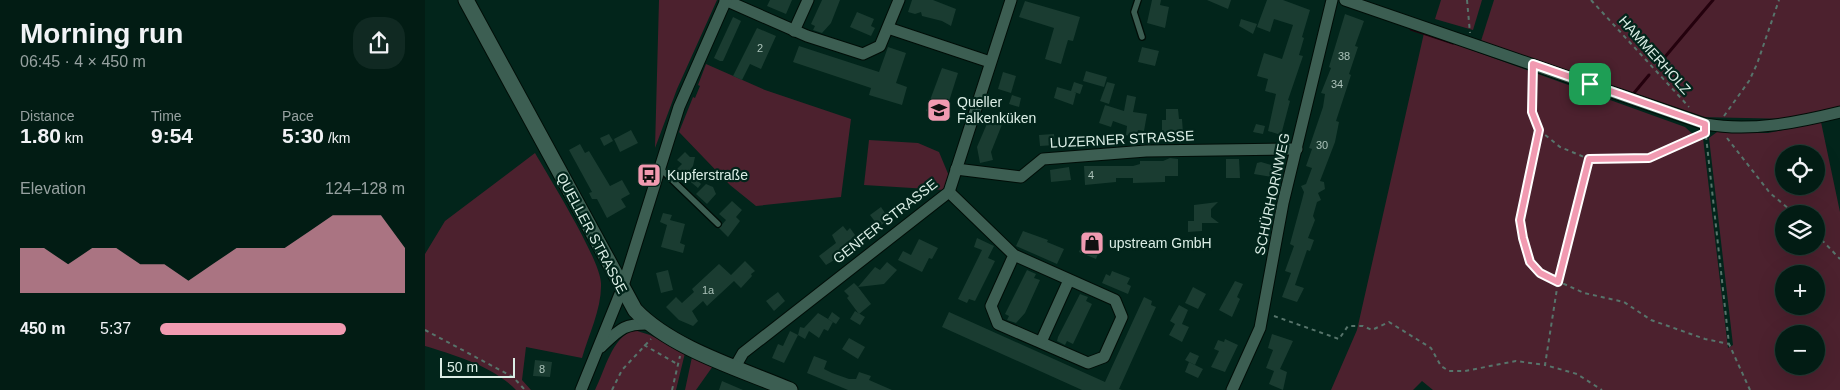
<!DOCTYPE html>
<meta charset="utf-8">
<style>
:root{--surface:#021c14;--page:#102922;--text:#f1f3f6;--muted:#96a1a0;--line:#233a34;--accent:#f19ab1}
body{margin:0;font-family:Arial,sans-serif;background:var(--page);color:var(--text);height:100vh;display:flex;flex-direction:column;font-size:19px;white-space:nowrap}
*{box-sizing:border-box;margin:0}
p{font-size:16px;color:var(--muted)}
.icon{flex:none;width:28px;height:28px;fill:none;stroke:currentColor;stroke-width:2;stroke-linecap:round;stroke-linejoin:round}
.map{position:relative;flex:1;overflow:hidden}
.sheet{display:flex;flex-direction:column;background:var(--surface);width:425px}
.sheet>*{flex:none}
.buttons{position:absolute;left:1350px;top:145px;display:grid;gap:10px}
.buttons a{display:grid;place-items:center;width:50px;height:50px;border-radius:50%;background:var(--surface);box-shadow:0 5px 20px #0002,0 0 0 1px var(--line);font-size:25px}
.scale{position:absolute;left:15px;bottom:12px;width:75px;box-sizing:border-box;padding-left:5px;border:2px solid #dbeee6;border-top:0;font-size:14px;line-height:18px;white-space:nowrap;color:#dbeee6;-webkit-text-stroke:4px #02251b;paint-order:stroke}
.pin{position:absolute;display:grid;place-items:center;width:42px;height:42px;color:#fff;margin:-21px;border-radius:10px;box-shadow:0 2px 8px #0006}
.round{display:grid;place-items:center;flex:none;width:52px;height:52px;border-radius:20px;background:var(--page)}
.summary{display:flex;align-items:center;justify-content:space-between;height:85px;padding:0 20px}
h1{font-size:28px;font-weight:700;line-height:38px}
.metrics{display:grid;grid-template-columns:repeat(3,1fr);gap:8px;height:85px;padding:5px 20px}
.metrics div{display:grid;align-content:center}
.metrics b{font-size:21px;font-weight:700}
.metrics small{font-size:14px;font-weight:400}
.metrics p{font-size:14px}
.chart{height:140px;padding:10px 20px}
.chart p{display:flex;justify-content:space-between}
.chart svg{width:100%;height:90px;margin-top:5px;fill:var(--accent);opacity:.7}
ul{padding:0 20px;list-style:none;font-size:16px}
li{display:grid;grid-template-columns:80px 60px 1fr;align-items:center;height:38px}
li i{height:12px;border-radius:6px;background:var(--accent)}
main{display:flex;flex:1;min-height:0}
.map>svg:first-child{display:block}
</style>
<main>
<section class="sheet">
<div class="summary"><div><h1>Morning run</h1><p>06:45 · 4 × 450 m</p></div><a class="round"><svg class="icon" aria-label="share" viewBox="0 0 24 24"><path d="M12 15V3M7 8l5-5 5 5M5 13v7h14v-7"/></svg></a></div>
<div class="metrics">
<div><p>Distance</p><b>1.80<small> km</small></b></div>
<div><p>Time</p><b>9:54</b></div>
<div><p>Pace</p><b>5:30<small> /km</small></b></div>
</div>
<div class="chart"><p><span>Elevation</span>124–128 m</p>
<svg viewBox="0 0 160 44" preserveAspectRatio="none"><path d="M0 44V22L10 22L20 30L30 22L40 22L50 30L60 30L70 38L80 30L90 22L100 22L110 22L120 14L130 6L140 6L150 6L160 22V44z"/></svg>
</div>
<ul>
<li><b>450 m</b>5:37<i style="width:76%"></i></li>
</ul>
</section>
<div class="map">
<svg width="1415" height="390" viewBox="0 0 1415 390">
<rect width="100%" height="100%" fill="#02251b"/>
<g fill="#4c212e" fill-rule="evenodd">
<polygon points="234,0 292,0 252,89 230,148"/>
<polygon points="1016,0 1057,0 1048,30 1010,19"/>
<polygon points="1069,0 1415,0 1415,106 1361,119 1273,117 1056,41"/>
<path d="M999 33 1260 127 1272 138H1278L1303 348 1308 345 1284 138 1292 132 1343 133 1396 122 1415 212V390H1008L997 381 988 390H906L932 330ZM1359 154H1391V186H1359ZM1359 214H1391V246H1359ZM1359 274H1391V306H1359ZM1359 334H1391V366H1359Z"/>
<polygon points="281,64 340,90 426,119 416,197 331,206 305,185 254,132 268,97 270,98 275,86 273,85"/>
<polygon points="444,140 493,143 514,152 524,176 519,190 439,185"/>
<path d="M110 153C125 179 175 259 176 283 177 308 164 334 157 358L101 347 97 380 106 390H91C69 367 30 355 0 346V254L20 221Z"/>
<path d="M209 330 225 335 260 353 251 390H170C180 370 187 337 209 330Z"/>
<polygon points="267,357 288,366 271,390 260,390"/>
</g>
<g fill="none" stroke-linecap="round" stroke-linejoin="round">
<g stroke="#24010d" stroke-width="3">
<polyline points="986,29 1028,43"/>
<polyline points="1234,64 1288,0"/>
<polyline points="1209,93 1224,75"/>
</g>
</g>
<g fill="#1a3c31">
<polygon points="345,0 367,0 361,14 342,6"/>
<polygon points="397,0 415,0 406,23 397,33 388,30 390,26 386,24"/>
<polygon points="487,0 508,0 531,9 526,26 517,21 497,16 496,12 490,14 483,12"/>
<polygon points="727,0 736,0 735,5 744,7 740,28 722,23"/>
<polygon points="782,0 806,0 803,9"/>
<polygon points="842,0 858,0 885,10 877,37 879,38 874,55 878,56 863,100 865,101 856,135 843,131 851,94 840,91 843,79 832,76 839,53 857,59 868,25 849,19 845,32 832,27"/>
<polygon points="600,1 655,17 648,41 643,40 636,64 620,59 629,28 594,17"/>
<polygon points="432,12 449,19 446,26 450,28 446,36 425,27"/>
<polygon points="920,14 939,21 930,46 933,47 924,74 926,75 911,121 914,122 910,142 895,181 899,182 900,189 893,193 896,200 892,202 888,216 890,220 883,238 889,240 885,251 882,250 870,285 879,288 872,302 857,297 866,273 860,271 869,246 865,244 877,200 879,192 876,186 881,184 887,168 881,166 887,149 884,148 898,107 900,94 896,93 906,68 904,67"/>
<polygon points="308,17 316,21 298,61 295,61 289,58"/>
<polygon points="816,19 832,24 828,34 814,26"/>
<polygon points="332,28 351,36 336,69 325,64 317,80 308,76"/>
<polygon points="374,46 454,72 463,47 481,53 471,83 482,87 477,105 444,95 446,88 368,62"/>
<polygon points="717,47 734,51 730,66 713,62"/>
<polygon points="517,68 533,73 519,117 501,111"/>
<polygon points="661,71 682,77 679,87 658,81"/>
<polygon points="578,72 591,76 586,93 573,89"/>
<polygon points="649,82 658,85 655,94 649,92 651,93 648,105 629,98 632,87 646,91"/>
<polygon points="682,82 690,84 684,104 675,101"/>
<polygon points="587,95 596,98 594,107 584,104"/>
<polygon points="702,95 711,97 708,112 722,114 719,131 713,130 712,138 701,135 702,126 688,121 686,127 674,123 680,105 699,111"/>
<polygon points="741,109 753,109 754,119 757,119 758,133 737,134 737,120 741,120"/>
<polygon points="564,119 578,122 566,152 568,160 555,163 552,147"/>
<polygon points="831,124 840,126 838,134 828,132"/>
<polygon points="206,130 213,143 195,152 189,139"/>
<polygon points="184,134 188,141 179,146 175,138"/>
<polygon points="629,134 630,145 615,146 614,135"/>
<polygon points="155,144 160,153 164,151 185,186 197,180 205,194 196,199 201,207 182,218 172,199 167,199 164,193 167,192 144,150"/>
<polygon points="260,152 265,157 270,157 268,166 264,171 276,184 273,188 261,178 254,180 249,172 257,164 252,160"/>
<polygon points="745,158 753,159 753,176 740,176 740,182 708,183 708,178 691,178 691,182 660,185 659,166 708,166 715,164 715,161 738,161"/>
<polygon points="801,159 814,159 815,178 801,178"/>
<polygon points="836,162 850,166 847,177 829,174 832,163"/>
<polygon points="644,167 646,180 626,182 625,170"/>
<polygon points="281,184 288,187 291,194 282,204 271,194"/>
<polygon points="307,201 317,210 311,217 315,221 303,237 294,228 301,220 294,214"/>
<polygon points="793,202 786,209 786,217 794,223 777,223 777,231 763,232 763,221 769,221 769,205"/>
<polygon points="456,207 464,219 454,227 445,215"/>
<polygon points="238,213 247,215 245,220 260,224 255,243 260,245 258,253 236,247 242,225 235,222"/>
<polygon points="418,226 422,231 425,228 430,235 417,248 421,253 401,265 394,256 411,243 407,235"/>
<polygon points="598,231 623,240 622,242 639,249 632,264 591,246"/>
<polygon points="662,233 679,239 671,259 654,252"/>
<polygon points="552,238 569,246 563,258 570,261 550,301 544,299 542,303 533,299 557,250 549,247"/>
<polygon points="494,239 513,248 507,259 504,258 497,272 473,260 478,251 486,255"/>
<polygon points="320,261 330,271 326,274 327,276 316,288 309,281 282,306 278,301 267,311 273,321 268,326 254,320 241,307 251,297 257,303 269,292 267,289 294,264 306,275"/>
<polygon points="462,262 472,270 459,284 433,287 446,304 434,314 422,298 424,296 419,291 429,283 433,287 450,267 455,270"/>
<polygon points="243,270 248,290 236,293 231,273"/>
<polygon points="602,270 611,274 609,278 615,280 600,313 591,323 582,320 584,316 580,314"/>
<polygon points="687,271 705,278 702,284 706,286 703,294 677,283 681,274 685,276"/>
<polygon points="810,281 818,284 812,297 815,299 807,317 794,310"/>
<polygon points="768,287 781,294 773,309 760,303"/>
<polygon points="353,292 360,301 349,311 341,301"/>
<polygon points="655,294 663,297 661,301 667,304 648,344 642,341 640,345 632,341 633,337"/>
<polygon points="719,297 727,301 726,305 731,307 694,389 697,390 657,390 517,327 524,312 680,382"/>
<polygon points="754,305 763,310 757,324 764,327 757,342 744,335 750,324 745,321"/>
<polygon points="430,311 440,317 435,325 425,319"/>
<polygon points="407,312 415,318 411,324 403,319"/>
<polygon points="393,313 408,322 403,331 399,329 394,338 384,331 380,339 373,335 359,363 347,358 353,344 358,346 365,331 373,335 375,327 379,328"/>
<polygon points="847,334 868,341 855,369 862,372 858,390 844,384 849,371 841,368 848,350 843,348"/>
<polygon points="424,338 440,347 433,359 417,349"/>
<polygon points="800,339 813,345 800,372 786,367 794,351 789,349 793,340 799,342"/>
<polygon points="765,352 774,356 770,365 760,360"/>
<polygon points="389,356 402,361 399,369 407,373 424,379 431,379 434,372 446,376 444,380 467,390 423,390 382,373"/>
<polygon points="110,360 127,362 125,377 108,376"/>
<polygon points="764,362 778,369 773,378 760,372"/>
<polygon points="297,381 318,390 294,390"/>
</g>
<g fill="none" stroke-linecap="round" stroke-linejoin="round">
<g stroke="#000d07" stroke-width="8">
<g id="service">
<polyline points="713,0 709,12 717,37"/>
<polyline points="234,170 239,172 293,224"/>
</g>
</g>
<g stroke="#000d07" stroke-width="13">
<g id="minor">
<polyline points="300,0 382,36 438,54 455,46 474,0"/>
<path d="M920 0 1280 124C1326 132 1370 123 1415 112"/>
<polyline points="463,28 565,62"/>
<polyline points="369,31 383,0"/>
<polyline points="531,169 596,177 618,159 721,151 872,149"/>
<polyline points="524,192 589,255 690,300 697,317 679,357 663,363 573,324 566,306 589,255"/>
<polyline points="616,342 644,280"/>
<path d="M176 347C194 330 199 323 225 324"/>
<polyline points="310,367 318,353 524,192 586,0"/>
<polyline points="156,390 197,289 254,107 301,0"/>
<polyline points="807,390 835,328 858,203 907,0"/>
</g>
</g>
<g stroke="#000d07" stroke-width="17">
<path id="tertiary" d="M41 0 210 310C247 349 316 369 365 390"/>
</g>
<g stroke="#57746b" stroke-width="2" stroke-dasharray="4 4" stroke-linecap="butt">
<polyline points="1042,0 1045,33"/>
<polyline points="1166,0 1264,107"/>
<polyline points="1108,75 1108,118 1114,130 1095,220 1102,252 1105,262 1115,273 1159,293 1199,302 1226,320 1280,339 1304,344"/>
<polyline points="1299,116 1324,81 1332,64 1354,0"/>
<polyline points="1114,130 1135,147 1164,159 1224,157 1275,134"/>
<polyline points="1281,136 1304,344 1325,390"/>
<polyline points="1302,138 1345,193 1370,214"/>
<polyline points="1164,159 1133,282 1120,365 1152,374 1177,390"/>
<polyline points="1391,234 1415,259"/>
<polyline points="849,316 914,339 923,326 938,326 947,330 964,322 1006,348 1016,366 1024,371 1040,371 1091,361 1120,365"/>
<polyline points="0,330 88,377 100,390"/>
<polyline points="219,345 252,364"/>
<polyline points="187,390 197,370 226,339"/>
<polyline points="247,390 255,356"/>
</g>
<use href="#service" stroke="#3c5e52" stroke-width="5.5"/>
<use href="#minor" stroke="#3c5e52" stroke-width="11"/>
<use href="#tertiary" stroke="#3c5e52" stroke-width="15"/>
</g>
<g fill="none" stroke-linecap="round" stroke-linejoin="round">
<g stroke="#fff" stroke-width="10">
<polygon id="route" points="1108,64 1280,124 1280,133 1224,158 1164,159 1133,282 1115,273 1105,262 1098,238 1095,220 1114,130 1107,112"/>
</g>
<use href="#route" stroke="#f19ab1" stroke-width="6"/>
</g>
<defs>
<g id="school-square" transform="scale(1.25)"><rect x="-9" y="-9" width="18" height="18" rx="4" fill="#f19ab1" stroke="#02251b"/><path d="M0-5L7-2L0 1L-7-2ZM-4 1L0 2.5L4 1V4Q0 6-4 4Z" fill="#111"/></g>
<g id="bus-square" transform="scale(1.25)"><rect x="-9" y="-9" width="18" height="18" rx="4" fill="#f19ab1" stroke="#02251b"/><path d="M-5-6H5V4H4V6H2V4H-2V6H-4V4H-5ZM-3.5-4V0h7V-4ZM-3.5 1.2v1.5H-2V1.2ZM2 1.2v1.5H3.5V1.2Z" fill="#111"/></g>
<g id="shop-square" transform="scale(1.25)"><rect x="-9" y="-9" width="18" height="18" rx="4" fill="#f19ab1" stroke="#02251b"/><path d="M-5-2.5h2.3a2.7 3.5 0 0 1 5.4 0H5L5.5 6h-11ZM-1.5-2.5h3a1.5 2.3 0 0 0-3 0Z" fill="#111"/></g>
</defs>
<g fill-rule="evenodd">
<use href="#school-square" x="514" y="110"/>
<use href="#bus-square" x="224" y="175"/>
<use href="#shop-square" x="667" y="243"/>
</g>
<g text-anchor="middle" dominant-baseline="central" stroke-width="4.5" stroke-linejoin="round" paint-order="stroke">
<g font-size="11" fill="#abc2b9">
<text x="335" y="48">2</text>
<text x="919" y="56">38</text>
<text x="912" y="84">34</text>
<text x="897" y="145">30</text>
<text x="666" y="175">4</text>
<text x="283" y="290">1a</text>
<text x="117" y="369">8</text>
</g>
<g font-size="14" fill="#dbeee6" stroke="#02251b">
<text transform="translate(1230 55) rotate(48)">HAMMERHOLZ</text>
<text transform="translate(697 139) rotate(-3)">LUZERNER STRASSE</text>
<text transform="translate(847 194) rotate(-78)">SCHÜRHORNWEG</text>
<text transform="translate(460 221) rotate(-38)">GENFER STRASSE</text>
<text transform="translate(167 233) rotate(62)">QUELLER STRASSE</text>
</g>
<g font-size="14" fill="#dbeee6" stroke="#02251b" text-anchor="start">
<text x="532" y="102">Queller<tspan x="532" dy="16">Falkenküken</tspan></text>
<text x="242" y="175">Kupferstraße</text>
<text x="684" y="243">upstream GmbH</text>
</g>
</g>
</svg>
<div class="buttons">
<a><svg class="icon" aria-label="locate" viewBox="0 0 24 24"><circle cx="12" cy="12" r="6"/><path d="M12 2v4M12 18v4M2 12h4M18 12h4"/></svg></a>
<a><svg class="icon" aria-label="layers" viewBox="0 0 24 24"><path d="M12 4l9 5-9 5-9-5zM3 14l9 5 9-5"/></svg></a>
<a>+</a>
<a>−</a>
</div>
<div class="scale">50 m</div>
<div class="pin" style="left:1165px;top:84px;background:#1e9e55"><svg class="icon" aria-label="arrive" viewBox="0 0 24 24"><path d="M6 21V4h12l-3 4 3 4H6"/></svg></div>
</div>
</main>
